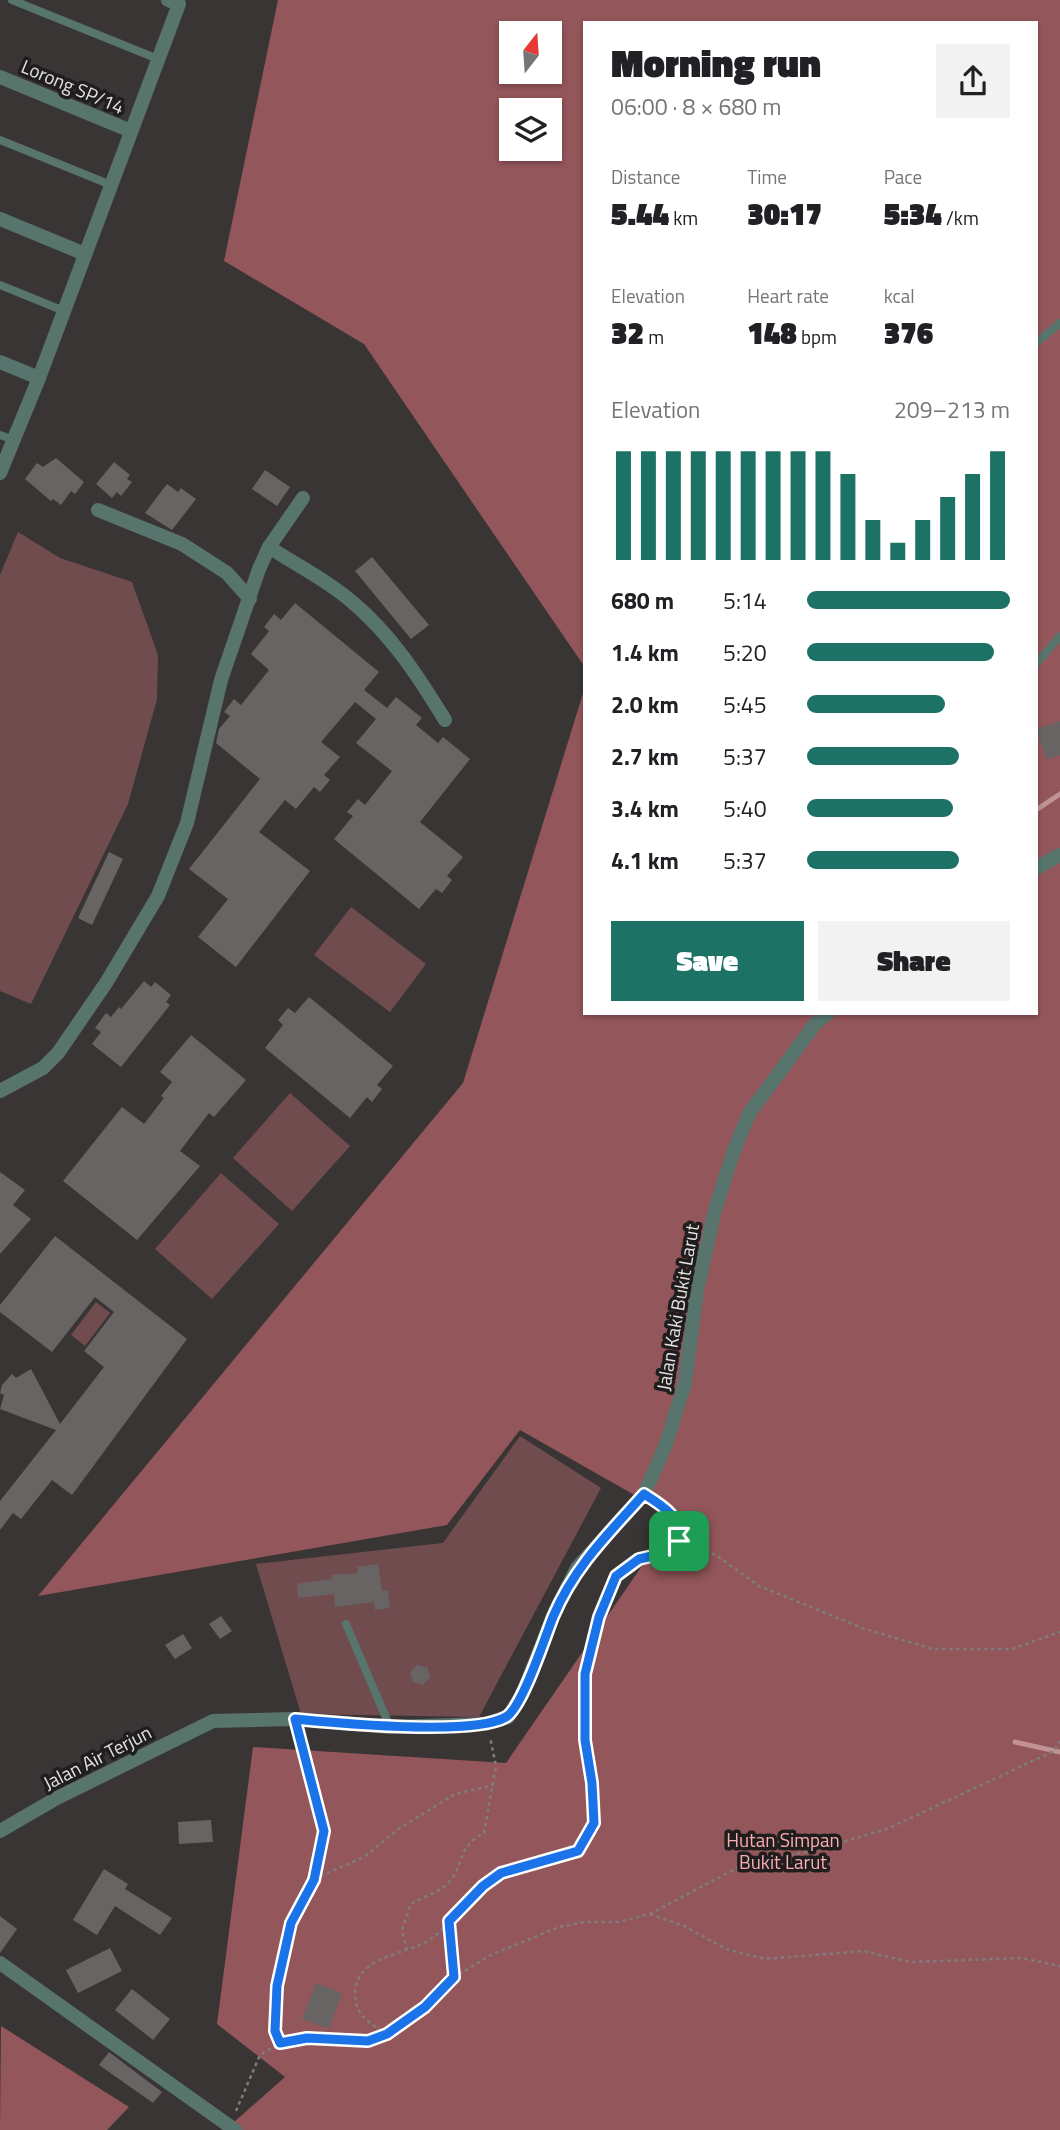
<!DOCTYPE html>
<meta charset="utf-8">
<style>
:root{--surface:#fff;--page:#f2f2f2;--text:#202124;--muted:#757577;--accent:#1c7264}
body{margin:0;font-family:"Titillium Web",sans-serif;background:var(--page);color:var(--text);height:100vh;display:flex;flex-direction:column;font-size:26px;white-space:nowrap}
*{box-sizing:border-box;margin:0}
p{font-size:23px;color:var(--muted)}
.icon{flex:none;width:38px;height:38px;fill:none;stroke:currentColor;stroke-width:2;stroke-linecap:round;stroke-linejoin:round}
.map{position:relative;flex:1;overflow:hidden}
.details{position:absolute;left:583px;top:21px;width:455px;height:994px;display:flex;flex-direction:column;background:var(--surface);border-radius:0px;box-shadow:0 2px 5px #0004}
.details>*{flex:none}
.needle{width:46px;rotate:17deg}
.tools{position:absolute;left:499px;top:21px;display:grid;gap:14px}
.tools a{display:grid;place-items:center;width:63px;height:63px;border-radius:0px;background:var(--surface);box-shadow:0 2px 5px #0004;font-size:35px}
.pin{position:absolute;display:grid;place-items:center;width:60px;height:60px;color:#fff;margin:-30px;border-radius:14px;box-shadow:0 4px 10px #0006}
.round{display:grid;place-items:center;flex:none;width:74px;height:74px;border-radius:0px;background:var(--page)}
.head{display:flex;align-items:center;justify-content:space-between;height:119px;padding:0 28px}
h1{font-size:38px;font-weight:800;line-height:52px}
.metrics{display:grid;grid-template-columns:repeat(3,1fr);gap:10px;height:119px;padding:7px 28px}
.metrics div{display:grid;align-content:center}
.metrics b{font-size:30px;font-weight:800}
.metrics small{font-size:19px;font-weight:400}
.metrics p{font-size:19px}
.chart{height:196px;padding:14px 28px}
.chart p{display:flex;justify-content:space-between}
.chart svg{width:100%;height:126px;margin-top:7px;stroke:var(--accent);stroke-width:6}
.primary-button{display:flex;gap:14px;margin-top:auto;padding:14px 28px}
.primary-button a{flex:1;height:80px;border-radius:0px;background:var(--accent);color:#fff;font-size:28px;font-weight:800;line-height:80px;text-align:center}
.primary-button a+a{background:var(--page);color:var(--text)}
ul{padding:0 28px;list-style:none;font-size:23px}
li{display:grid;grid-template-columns:112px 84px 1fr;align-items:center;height:52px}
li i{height:18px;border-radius:9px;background:var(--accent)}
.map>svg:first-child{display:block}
</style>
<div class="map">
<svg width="1060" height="2130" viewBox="0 0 1060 2130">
<rect width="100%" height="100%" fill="#3a3535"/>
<g fill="#714c4e">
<polygon points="18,532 60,558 132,582 158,655 157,699 128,804 31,1004 0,991 0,575"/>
<polygon points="351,907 426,964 390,1012 314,955"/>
<polygon points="290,1093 350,1146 292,1211 233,1158"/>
<polygon points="221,1173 279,1224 212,1299 155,1249"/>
<polygon points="96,1302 110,1313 85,1346 71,1335"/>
<polygon points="520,1436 601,1488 479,1717 301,1714 256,1564 443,1543"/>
</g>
<g fill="#93565a" fill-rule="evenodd">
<path d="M278 0H1060V2130H225L285 2077 217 2024 253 1747 506 1763 675 1518 520 1430 447 1525 38 1596 463 1083 584 690V1013H1036V23H584V666L364 344 224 261ZM511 33H550V72H511ZM511 110H550V149H511Z"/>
<polygon points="1,2026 129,2107 107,2130 0,2130"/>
</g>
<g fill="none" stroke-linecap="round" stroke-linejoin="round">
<g stroke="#c09295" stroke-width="5">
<polyline points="1036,810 1060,794"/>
<polyline points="1015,1742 1060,1752"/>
</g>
</g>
<g fill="#696464">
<polygon points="56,458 84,482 75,494 71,491 61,505 53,499 51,501 25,479 37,463 43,467"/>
<polygon points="114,462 130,475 127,479 132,482 121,496 117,492 112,498 96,484"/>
<polygon points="265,470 290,487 277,506 252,489"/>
<polygon points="167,484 178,492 181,488 196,499 172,530 145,513"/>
<polygon points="372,557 429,625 411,639 355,571"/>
<polygon points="295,603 379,672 364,690 387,708 396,697 422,718 416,725 438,743 443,737 470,759 420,822 463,857 447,876 452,880 442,893 436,889 419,909 334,839 353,816 347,812 358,799 365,805 392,771 356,743 376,719 355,702 321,742 340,757 324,775 330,780 320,792 314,787 296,809 285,800 259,832 310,871 236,967 198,937 228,899 189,869 260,779 216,743 219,729 230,716 224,712 234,699 241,705 269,670 251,654 269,631 264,627 274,614 281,620"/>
<polygon points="1060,721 1060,755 1047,760 1036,729"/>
<polygon points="109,852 123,859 92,925 78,918"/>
<polygon points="144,981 151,987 155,982 171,995 166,1002 170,1005 121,1067 92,1044 101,1032 95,1028 106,1013 111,1017 119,1007 121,1009"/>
<polygon points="309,997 393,1066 377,1085 382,1089 372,1102 367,1097 350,1118 265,1048 283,1025 278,1020 288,1008 295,1013"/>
<polygon points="191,1035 246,1080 214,1117 209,1113 180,1151 200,1166 137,1240 63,1181 122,1107 144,1124 164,1098 161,1096 172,1082 160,1072"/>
<polygon points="0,1172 25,1190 13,1205 31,1219 0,1254"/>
<polygon points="55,1236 187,1339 72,1495 52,1480 21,1519 13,1513 0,1530 0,1501 56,1430 0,1409 4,1395 0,1393 2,1385 12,1374 16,1378 31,1369 60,1424 104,1367 84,1351 114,1312 95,1297 52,1352 0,1312 0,1305"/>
<polygon points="378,1564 382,1591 388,1590 390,1608 375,1610 374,1602 335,1607 334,1594 298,1598 297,1584 332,1579 332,1575 358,1573 357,1567"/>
<polygon points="221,1616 232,1631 220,1639 209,1624"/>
<polygon points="183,1634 192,1648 175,1659 165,1645"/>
<polygon points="417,1665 427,1667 430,1677 423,1685 413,1682 410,1672"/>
<polygon points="211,1820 213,1842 179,1844 178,1822"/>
<polygon points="104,1869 128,1884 125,1889 172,1918 160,1935 115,1906 97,1935 73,1920"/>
<polygon points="0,1916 17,1929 0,1953"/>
<polygon points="110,1948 122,1971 78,1993 66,1970"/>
<polygon points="316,1983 342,1993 329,2029 302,2019"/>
<polygon points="132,1989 170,2019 153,2040 115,2010"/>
<polygon points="109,2052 162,2092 153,2103 99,2065"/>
</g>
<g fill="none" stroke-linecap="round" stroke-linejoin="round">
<g stroke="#817c7c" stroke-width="2.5" stroke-dasharray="3.5 3.5" stroke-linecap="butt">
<polyline points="679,1541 716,1555 759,1586 865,1629 933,1649 1012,1649 1060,1632"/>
<polyline points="314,1879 364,1857 400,1828 455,1794 494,1785"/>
<polyline points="650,1914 684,1926 726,1949 765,1959 863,1951 911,1962 1021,1958 1060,1966"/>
<polyline points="449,1921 454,1977"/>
<path d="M407 1950 402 1930 411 1904C421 1898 437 1893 446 1885 465 1869 455 1847 484 1833L496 1766 490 1737"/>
<path d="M388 2034C371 2025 356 2016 355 1996 354 1955 405 1956 431 1939 456 1921 472 1886 501 1873 521 1863 556 1858 578 1851L594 1823 592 1783 585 1740V1674L599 1617 616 1576 639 1559 665 1553 679 1541C681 1521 671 1512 655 1501"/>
<path d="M280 2043C268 2017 281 1951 291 1923 303 1891 322 1870 324 1833 324 1816 303 1756 298 1734"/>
<polyline points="236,2111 260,2055 280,2043 307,2038 367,2041 388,2034 425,2007 454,1977 493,1954 559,1927 584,1922 618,1922 650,1914 750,1861 808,1852 887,1829 1054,1751 1060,1741"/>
</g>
<g stroke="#58756d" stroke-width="8">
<polyline points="12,0 158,59"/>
<polyline points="0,140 111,185"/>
<polyline points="0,285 64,311"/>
<polyline points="1036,343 1060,323"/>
<polyline points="0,435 14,440"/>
<polyline points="1036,664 1060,636"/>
<polyline points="346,1624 390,1727"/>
</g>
<g stroke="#58756d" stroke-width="14">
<polyline points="0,77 131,131"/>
<polyline points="0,219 85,254"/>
<polyline points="0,362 39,378"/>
<polyline points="0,473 39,378 179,4 168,0"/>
<polyline points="98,510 182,544 227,573 250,599"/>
<path d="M269 547C296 565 327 580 351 601 391 634 418 676 445 720"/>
<polyline points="1036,868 1060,855"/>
<polyline points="0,1091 43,1068 58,1053 106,983 158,896 187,823 221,680 259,569 269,547 303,498"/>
<polyline points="0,1831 57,1798 213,1721 295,1719 390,1727 485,1724 508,1717 522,1695 554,1614 577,1568 644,1494 666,1444 685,1383 697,1290 715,1210 734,1150 750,1112 815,1024 828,1013"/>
<polyline points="0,1963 235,2130"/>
</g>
</g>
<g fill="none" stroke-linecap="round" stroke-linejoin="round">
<g stroke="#fff" stroke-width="14">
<path id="route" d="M644 1494C663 1506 681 1516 679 1541L665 1553 639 1559 616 1576 599 1617 585 1674V1740L592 1783 594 1823 578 1851 501 1873 483 1886 449 1921 454 1977 425 2007 387 2034 368 2041 307 2038 280 2043 275 2031 277 1986 291 1923 314 1880 324 1831 295 1719C336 1723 473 1736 506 1717 522 1708 545 1637 553 1617 574 1567 608 1534 644 1494Z"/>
</g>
<use href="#route" stroke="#1a73e8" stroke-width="9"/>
</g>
<g text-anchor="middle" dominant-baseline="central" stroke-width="7" stroke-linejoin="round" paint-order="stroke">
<g font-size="19" fill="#e4e1e1" stroke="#1f1d1d">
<text transform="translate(73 86) rotate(23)">Lorong SP/14</text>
<text transform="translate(677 1307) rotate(-80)">Jalan Kaki Bukit Larut</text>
<text transform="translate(97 1757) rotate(-27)">Jalan Air Terjun</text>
</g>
<g font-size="19" fill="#f8acb1" stroke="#1f1d1d">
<text x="783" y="1839">Hutan Simpan<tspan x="783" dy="22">Bukit Larut</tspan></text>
</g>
</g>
</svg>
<div class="tools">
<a><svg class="needle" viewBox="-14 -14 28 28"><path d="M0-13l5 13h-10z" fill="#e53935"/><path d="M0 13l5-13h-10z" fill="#757577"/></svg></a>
<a><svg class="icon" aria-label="layers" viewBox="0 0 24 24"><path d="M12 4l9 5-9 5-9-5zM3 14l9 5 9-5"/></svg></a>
</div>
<div class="pin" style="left:679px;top:1541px;background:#1e9e55"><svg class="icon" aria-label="arrive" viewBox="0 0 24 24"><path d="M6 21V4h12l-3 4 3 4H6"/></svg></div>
<section class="details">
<div class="head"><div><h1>Morning run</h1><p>06:00 · 8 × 680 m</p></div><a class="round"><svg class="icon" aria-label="share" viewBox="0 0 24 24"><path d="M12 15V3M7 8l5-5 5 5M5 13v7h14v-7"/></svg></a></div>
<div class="metrics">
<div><p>Distance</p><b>5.44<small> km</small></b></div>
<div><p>Time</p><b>30:17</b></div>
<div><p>Pace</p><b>5:34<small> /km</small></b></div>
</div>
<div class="metrics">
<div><p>Elevation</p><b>32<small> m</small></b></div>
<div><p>Heart rate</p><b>148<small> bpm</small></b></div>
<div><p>kcal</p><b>376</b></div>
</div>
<div class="chart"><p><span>Elevation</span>209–213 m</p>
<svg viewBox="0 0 160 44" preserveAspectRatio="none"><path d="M5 44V6M15 44V6M25 44V6M35 44V6M45 44V6M55 44V6M65 44V6M75 44V6M85 44V6M95 44V14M105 44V30M115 44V38M125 44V30M135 44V22M145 44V14M155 44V6"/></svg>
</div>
<ul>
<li><b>680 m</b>5:14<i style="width:100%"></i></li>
<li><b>1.4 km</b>5:20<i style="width:92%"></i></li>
<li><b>2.0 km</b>5:45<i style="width:68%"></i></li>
<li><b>2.7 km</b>5:37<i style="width:75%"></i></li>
<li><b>3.4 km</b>5:40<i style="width:72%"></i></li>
<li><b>4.1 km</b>5:37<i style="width:75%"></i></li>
</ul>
<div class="primary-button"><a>Save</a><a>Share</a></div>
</section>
</div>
